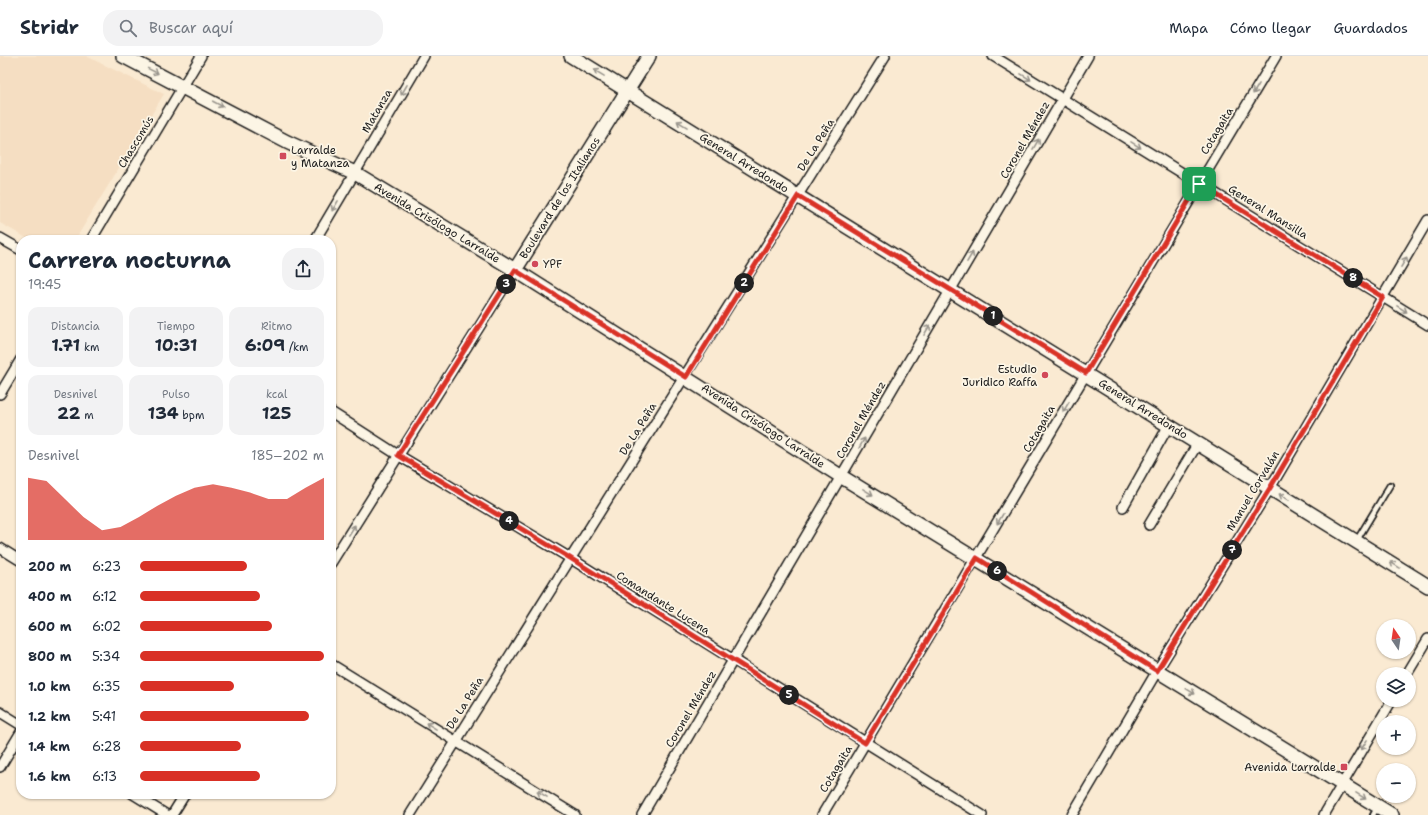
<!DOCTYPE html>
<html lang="es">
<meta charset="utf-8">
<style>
:root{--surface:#fff;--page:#f2f2f3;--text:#1f2937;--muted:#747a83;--line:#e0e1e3;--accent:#d93025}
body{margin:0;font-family:"Shantell Sans",sans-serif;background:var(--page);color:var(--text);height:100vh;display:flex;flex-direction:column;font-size:15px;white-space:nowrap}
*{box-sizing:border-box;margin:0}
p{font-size:13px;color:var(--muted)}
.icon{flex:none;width:22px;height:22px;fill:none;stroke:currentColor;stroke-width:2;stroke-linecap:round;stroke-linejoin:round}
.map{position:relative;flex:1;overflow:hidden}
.drawer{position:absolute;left:16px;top:179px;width:320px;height:564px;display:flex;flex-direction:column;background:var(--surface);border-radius:16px;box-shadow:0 1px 3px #0004}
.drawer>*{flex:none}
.needle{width:26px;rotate:347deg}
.tools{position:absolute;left:1376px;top:563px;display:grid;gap:8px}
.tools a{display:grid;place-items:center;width:40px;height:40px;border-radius:50%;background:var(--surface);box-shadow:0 1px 3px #0004;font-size:20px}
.pin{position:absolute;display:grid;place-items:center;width:34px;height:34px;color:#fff;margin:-17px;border-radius:8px;box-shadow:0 2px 6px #0006}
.km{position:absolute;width:20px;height:20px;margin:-10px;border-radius:50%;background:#222;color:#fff;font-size:11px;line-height:20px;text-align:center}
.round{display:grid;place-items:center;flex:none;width:42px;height:42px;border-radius:16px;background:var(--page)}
.overview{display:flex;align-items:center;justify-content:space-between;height:68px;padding:0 12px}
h1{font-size:22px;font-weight:700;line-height:30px}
.figures{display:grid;grid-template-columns:repeat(3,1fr);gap:6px;height:68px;padding:4px 12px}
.figures div{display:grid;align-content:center;border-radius:10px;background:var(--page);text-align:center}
.figures b{font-size:17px;font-weight:700}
.figures small{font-size:11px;font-weight:400}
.figures p{font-size:11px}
.chart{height:112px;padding:8px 12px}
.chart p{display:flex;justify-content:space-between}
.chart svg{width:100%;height:72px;margin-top:4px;fill:var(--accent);opacity:.7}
ul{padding:0 12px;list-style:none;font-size:13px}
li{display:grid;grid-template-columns:64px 48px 1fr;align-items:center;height:30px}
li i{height:10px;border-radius:5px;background:var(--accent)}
header{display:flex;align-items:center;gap:24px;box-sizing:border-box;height:56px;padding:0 20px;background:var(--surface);border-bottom:1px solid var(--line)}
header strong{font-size:19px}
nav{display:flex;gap:22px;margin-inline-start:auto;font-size:14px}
.search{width:280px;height:36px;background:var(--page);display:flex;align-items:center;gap:10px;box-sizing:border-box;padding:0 14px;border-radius:16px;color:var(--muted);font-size:15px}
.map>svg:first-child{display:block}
</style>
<header>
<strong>Stridr</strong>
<div class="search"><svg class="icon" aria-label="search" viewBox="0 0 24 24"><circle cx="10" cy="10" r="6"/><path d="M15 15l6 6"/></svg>Buscar aquí</div>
<nav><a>Mapa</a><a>Cómo llegar</a><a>Guardados</a></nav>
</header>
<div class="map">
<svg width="1428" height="759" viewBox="0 0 1428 759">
<rect width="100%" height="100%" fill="#faead2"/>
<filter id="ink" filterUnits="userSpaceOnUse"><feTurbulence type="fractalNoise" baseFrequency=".025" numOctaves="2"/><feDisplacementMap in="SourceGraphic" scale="8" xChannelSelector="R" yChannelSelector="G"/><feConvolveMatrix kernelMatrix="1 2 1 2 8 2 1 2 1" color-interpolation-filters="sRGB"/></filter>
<g filter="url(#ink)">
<polygon fill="#f5dec2" points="0,0 86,0 164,38 75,184 30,184 0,167"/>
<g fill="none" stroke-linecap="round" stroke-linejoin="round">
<g stroke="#1c1c1c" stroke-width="8">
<g id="lane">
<polyline points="1357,484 1390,429"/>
<polyline points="1373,759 1377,752"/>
</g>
</g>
<g stroke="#1c1c1c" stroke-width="12">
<g id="street">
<polyline points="993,0 1428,269"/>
<polyline points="0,182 21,194"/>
<polyline points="91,184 201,0"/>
<polyline points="315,184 424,0"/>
<polyline points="0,338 21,303"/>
<polyline points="331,356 398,399 570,502 982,759"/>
<polyline points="1123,451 1169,369"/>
<polyline points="1149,469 1198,387"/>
<polyline points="0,492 21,505"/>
<polyline points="331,507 515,214"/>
<polyline points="331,608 575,759"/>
<polyline points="1407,618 1428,583"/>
<polyline points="0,656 21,669"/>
<polyline points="0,711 21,676"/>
<polyline points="133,738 167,759"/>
<polyline points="172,759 185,738"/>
<polyline points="410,759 885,0"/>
<polyline points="642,759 1088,0"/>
<polyline points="822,759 1276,0"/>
<polyline points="1072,759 1157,615 1270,432 1428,164"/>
<polyline points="1324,759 1392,644"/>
</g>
</g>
<g stroke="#1c1c1c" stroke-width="16">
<g id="secondary">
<polyline points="123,0 287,86 355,117 515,214 842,421 1392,759"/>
<polyline points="571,0 1428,530"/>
<polyline points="515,214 649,0"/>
</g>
</g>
<use href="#lane" stroke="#fcf5e5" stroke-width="4.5"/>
<use href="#street" stroke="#fcf5e5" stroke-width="9"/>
<use href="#secondary" stroke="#fcf5e5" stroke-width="13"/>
</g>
<defs><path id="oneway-shaft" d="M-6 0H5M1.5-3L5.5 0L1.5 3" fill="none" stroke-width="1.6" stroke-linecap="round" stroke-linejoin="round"/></defs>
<g stroke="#97938b">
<use href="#oneway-shaft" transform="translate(153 15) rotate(26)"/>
<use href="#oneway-shaft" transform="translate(599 17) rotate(-149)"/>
<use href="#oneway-shaft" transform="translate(1026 21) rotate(32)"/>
<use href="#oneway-shaft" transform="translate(1256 33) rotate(121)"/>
<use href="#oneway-shaft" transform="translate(404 34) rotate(120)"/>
<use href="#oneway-shaft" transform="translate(218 48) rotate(28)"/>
<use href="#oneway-shaft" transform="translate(682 68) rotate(-148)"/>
<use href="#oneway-shaft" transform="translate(1036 88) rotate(-60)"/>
<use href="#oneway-shaft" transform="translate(1136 89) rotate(32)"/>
<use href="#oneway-shaft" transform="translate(335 150) rotate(121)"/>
<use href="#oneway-shaft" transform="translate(970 201) rotate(-60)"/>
<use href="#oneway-shaft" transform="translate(1404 206) rotate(-60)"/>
<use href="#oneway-shaft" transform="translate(1402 253) rotate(32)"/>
<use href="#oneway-shaft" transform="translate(927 274) rotate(-60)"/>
<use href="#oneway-shaft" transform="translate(1066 351) rotate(120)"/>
<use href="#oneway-shaft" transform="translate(862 387) rotate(-60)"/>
<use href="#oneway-shaft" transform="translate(868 436) rotate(31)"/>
<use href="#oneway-shaft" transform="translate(1284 441) rotate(-148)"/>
<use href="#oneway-shaft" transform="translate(1000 463) rotate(120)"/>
<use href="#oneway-shaft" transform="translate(352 474) rotate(-58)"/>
<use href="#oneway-shaft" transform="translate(1395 509) rotate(-148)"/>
<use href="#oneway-shaft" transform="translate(1190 635) rotate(31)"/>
<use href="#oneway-shaft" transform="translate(431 670) rotate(-149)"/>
<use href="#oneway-shaft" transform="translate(1364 689) rotate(121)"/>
<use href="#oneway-shaft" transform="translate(542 738) rotate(-148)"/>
<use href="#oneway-shaft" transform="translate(1361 740) rotate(32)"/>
</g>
</g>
<g fill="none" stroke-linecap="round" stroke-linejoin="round" filter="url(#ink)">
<g stroke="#fff" stroke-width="8">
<polygon id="route" points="1199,128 1383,241 1270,432 1157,615 977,502 865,687 570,502 398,399 515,214 686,321 798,140 1086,317"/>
</g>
<use href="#route" stroke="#d93025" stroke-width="5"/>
</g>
<g fill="#d1495b" stroke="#fcf5e5" stroke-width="1.5">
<rect x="279" y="96" width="8" height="8" rx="2"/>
<circle cx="535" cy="208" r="4"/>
<circle cx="1045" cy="319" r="4"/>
<rect x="1340" y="707" width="8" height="8" rx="2"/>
</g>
<g text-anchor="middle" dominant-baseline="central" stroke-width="3.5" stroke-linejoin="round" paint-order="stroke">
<g font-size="11" fill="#1c1c1c" stroke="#fcf5e5">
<text transform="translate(377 55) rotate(-60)">Matanza</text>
<text transform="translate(1217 75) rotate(-59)">Cotagaita</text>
<text transform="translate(1025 84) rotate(-60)">Coronel Méndez</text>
<text transform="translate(136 86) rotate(-59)">Chascomús</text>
<text transform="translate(816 89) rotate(-58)">De La Peña</text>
<text transform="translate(744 107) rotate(32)">General Arredondo</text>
<text transform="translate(560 142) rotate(-58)">Boulevard de los Italianos</text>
<text transform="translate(1268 156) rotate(32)">General Mansilla</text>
<text transform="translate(437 167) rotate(31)">Avenida Crisólogo Larralde</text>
<text transform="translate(1143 353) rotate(32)">General Arredondo</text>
<text transform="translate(861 364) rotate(-60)">Coronel Méndez</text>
<text transform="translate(763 370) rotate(33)">Avenida Crisólogo Larralde</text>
<text transform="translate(638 373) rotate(-58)">De La Peña</text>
<text transform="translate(1039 373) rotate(-60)">Cotagaita</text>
<text transform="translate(1253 435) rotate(-59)">Manuel Corvalán</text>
<text transform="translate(663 547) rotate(32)">Comandante Lucena</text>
<text transform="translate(465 647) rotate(-58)">De La Peña</text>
<text transform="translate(691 653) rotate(-59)">Coronel Méndez</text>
<text transform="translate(836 713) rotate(-59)">Cotagaita</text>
</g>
<g font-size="11" fill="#1c1c1c" stroke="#fcf5e5" text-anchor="start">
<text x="291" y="94">Larralde<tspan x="291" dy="13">y Matanza</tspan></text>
<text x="543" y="208">YPF</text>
<text x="1037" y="313" text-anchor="end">Estudio<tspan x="1037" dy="13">Juridico Raffa</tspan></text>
<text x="1336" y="711" text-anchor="end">Avenida Larralde</text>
</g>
</g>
</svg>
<div class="tools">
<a><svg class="needle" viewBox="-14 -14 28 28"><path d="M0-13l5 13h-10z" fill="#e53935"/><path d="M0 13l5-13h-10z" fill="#747a83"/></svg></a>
<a><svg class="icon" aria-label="layers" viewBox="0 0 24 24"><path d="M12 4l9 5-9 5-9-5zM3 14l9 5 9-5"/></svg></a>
<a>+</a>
<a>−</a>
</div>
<div class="pin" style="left:1199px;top:128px;background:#1e9e55"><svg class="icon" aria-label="arrive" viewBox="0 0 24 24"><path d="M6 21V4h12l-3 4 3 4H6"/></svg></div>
<b class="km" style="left:993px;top:260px">1</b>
<b class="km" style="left:744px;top:227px">2</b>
<b class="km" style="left:506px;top:228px">3</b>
<b class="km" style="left:509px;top:465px">4</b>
<b class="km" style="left:789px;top:639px">5</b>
<b class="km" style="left:997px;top:515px">6</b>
<b class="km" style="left:1232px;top:494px">7</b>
<b class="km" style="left:1353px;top:222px">8</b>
<section class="drawer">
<div class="overview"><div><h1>Carrera nocturna</h1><p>19:45</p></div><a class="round"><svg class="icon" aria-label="share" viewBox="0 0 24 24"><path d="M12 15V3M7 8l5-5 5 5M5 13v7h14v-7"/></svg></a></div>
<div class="figures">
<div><p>Distancia</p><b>1.71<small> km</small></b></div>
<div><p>Tiempo</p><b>10:31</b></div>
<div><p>Ritmo</p><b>6:09<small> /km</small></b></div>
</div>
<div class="figures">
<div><p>Desnivel</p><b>22<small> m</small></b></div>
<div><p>Pulso</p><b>134<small> bpm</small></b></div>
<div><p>kcal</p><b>125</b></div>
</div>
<div class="chart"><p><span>Desnivel</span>185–202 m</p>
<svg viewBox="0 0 160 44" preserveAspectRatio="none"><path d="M0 44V6L10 8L20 19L30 30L40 38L50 36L60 30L70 23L80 17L90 12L100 10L110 12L120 15L130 19L140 19L150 12L160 6V44z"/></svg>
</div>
<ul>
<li><b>200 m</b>6:23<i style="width:58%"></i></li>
<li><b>400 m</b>6:12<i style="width:65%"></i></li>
<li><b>600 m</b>6:02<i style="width:72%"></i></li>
<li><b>800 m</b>5:34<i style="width:100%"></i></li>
<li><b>1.0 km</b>6:35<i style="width:51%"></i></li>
<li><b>1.2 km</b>5:41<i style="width:92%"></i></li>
<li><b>1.4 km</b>6:28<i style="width:55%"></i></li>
<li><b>1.6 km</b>6:13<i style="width:65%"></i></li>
</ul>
</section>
</div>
